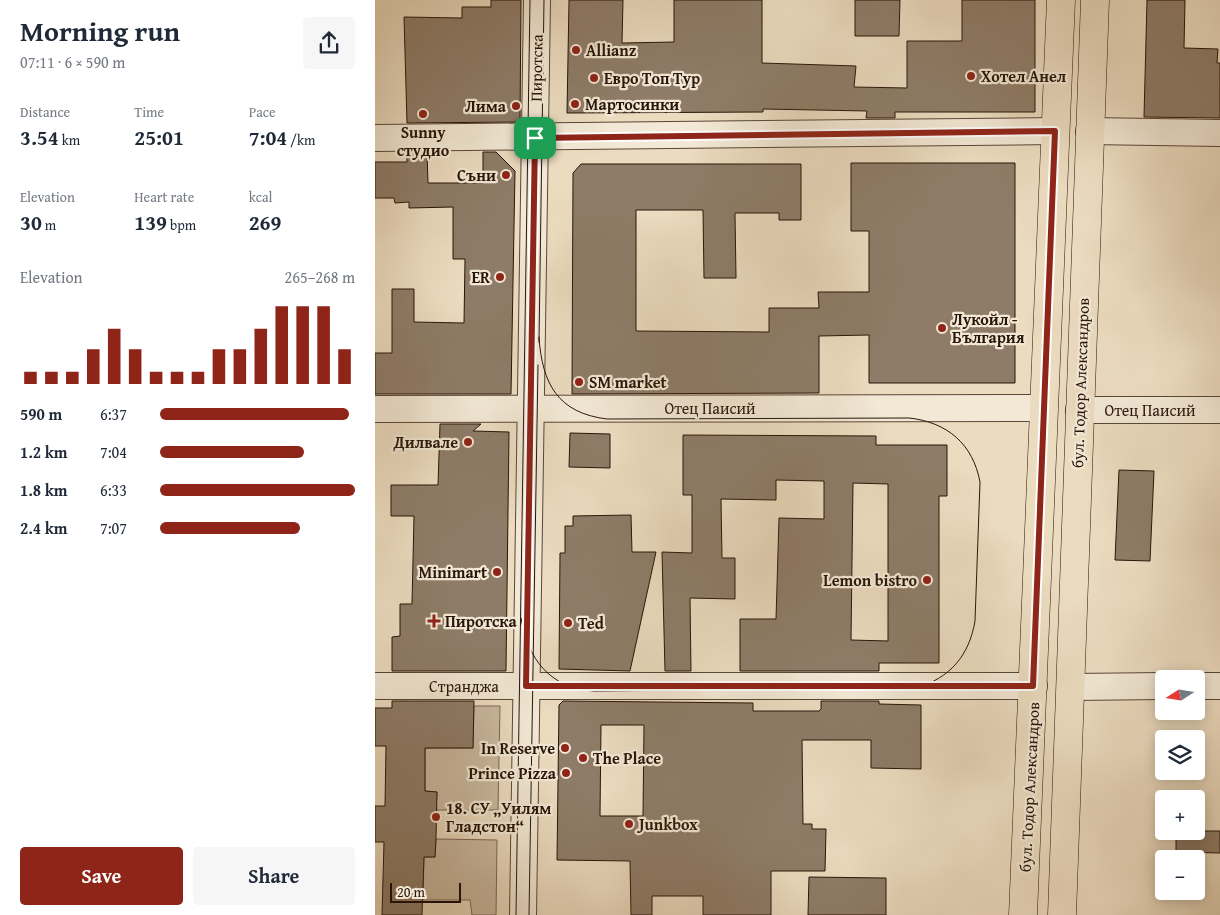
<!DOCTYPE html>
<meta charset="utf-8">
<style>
:root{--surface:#fff;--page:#f6f6f7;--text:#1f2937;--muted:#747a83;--accent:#8f2418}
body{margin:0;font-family:"Gentium Book Plus",serif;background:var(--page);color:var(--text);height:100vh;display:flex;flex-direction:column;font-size:19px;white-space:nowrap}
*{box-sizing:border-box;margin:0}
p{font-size:16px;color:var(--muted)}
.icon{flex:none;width:28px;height:28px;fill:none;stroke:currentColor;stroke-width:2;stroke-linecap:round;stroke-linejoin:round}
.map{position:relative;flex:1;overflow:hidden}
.sheet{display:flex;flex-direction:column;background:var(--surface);width:375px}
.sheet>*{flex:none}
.needle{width:32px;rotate:258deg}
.controls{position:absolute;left:780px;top:670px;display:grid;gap:10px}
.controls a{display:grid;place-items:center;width:50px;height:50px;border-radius:5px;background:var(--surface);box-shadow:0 2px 12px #0003;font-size:25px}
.scale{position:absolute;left:15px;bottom:12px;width:71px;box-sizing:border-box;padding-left:5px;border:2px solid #291509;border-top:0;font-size:14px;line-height:18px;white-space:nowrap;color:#291509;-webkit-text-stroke:4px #f2e8d5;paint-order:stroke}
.pin{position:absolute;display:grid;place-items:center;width:42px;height:42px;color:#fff;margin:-21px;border-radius:10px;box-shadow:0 2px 8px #0006}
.round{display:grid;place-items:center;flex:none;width:52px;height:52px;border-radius:5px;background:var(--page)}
.head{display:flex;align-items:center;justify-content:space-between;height:85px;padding:0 20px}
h1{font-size:28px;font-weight:600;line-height:38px}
.metrics{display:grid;grid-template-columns:repeat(3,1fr);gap:8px;height:85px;padding:5px 20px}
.metrics div{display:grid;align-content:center}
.metrics b{font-size:21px;font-weight:600}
.metrics small{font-size:14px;font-weight:400}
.metrics p{font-size:14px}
.chart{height:140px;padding:10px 20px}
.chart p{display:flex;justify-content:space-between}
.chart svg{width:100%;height:90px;margin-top:5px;stroke:var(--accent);stroke-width:6}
.button{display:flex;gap:10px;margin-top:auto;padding:10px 20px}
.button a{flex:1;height:58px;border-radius:5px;background:var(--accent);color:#fff;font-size:20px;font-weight:600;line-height:58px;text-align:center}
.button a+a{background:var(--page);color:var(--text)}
ul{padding:0 20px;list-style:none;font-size:16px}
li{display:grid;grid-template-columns:80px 60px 1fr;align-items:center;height:38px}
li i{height:12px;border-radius:6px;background:var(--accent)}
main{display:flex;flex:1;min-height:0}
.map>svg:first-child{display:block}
</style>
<main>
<section class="sheet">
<div class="head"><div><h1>Morning run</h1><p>07:11 · 6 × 590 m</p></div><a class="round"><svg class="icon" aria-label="share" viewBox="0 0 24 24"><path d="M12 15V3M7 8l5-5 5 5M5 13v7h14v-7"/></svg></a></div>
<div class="metrics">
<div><p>Distance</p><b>3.54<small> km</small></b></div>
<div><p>Time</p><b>25:01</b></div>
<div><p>Pace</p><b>7:04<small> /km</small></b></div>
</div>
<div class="metrics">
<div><p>Elevation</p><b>30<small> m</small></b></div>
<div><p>Heart rate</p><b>139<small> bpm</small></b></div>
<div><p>kcal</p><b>269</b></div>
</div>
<div class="chart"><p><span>Elevation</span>265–268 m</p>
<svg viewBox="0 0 160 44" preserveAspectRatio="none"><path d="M5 44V38M15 44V38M25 44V38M35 44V27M45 44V17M55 44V27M65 44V38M75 44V38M85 44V38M95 44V27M105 44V27M115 44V17M125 44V6M135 44V6M145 44V6M155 44V27"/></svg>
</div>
<ul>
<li><b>590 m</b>6:37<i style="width:97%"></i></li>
<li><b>1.2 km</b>7:04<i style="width:74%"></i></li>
<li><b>1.8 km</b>6:33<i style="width:100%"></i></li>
<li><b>2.4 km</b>7:07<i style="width:72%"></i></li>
</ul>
<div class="button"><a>Save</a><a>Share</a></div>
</section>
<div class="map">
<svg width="845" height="915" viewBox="0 0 845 915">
<rect width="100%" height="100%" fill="#ebdbbf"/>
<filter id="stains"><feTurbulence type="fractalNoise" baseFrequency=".004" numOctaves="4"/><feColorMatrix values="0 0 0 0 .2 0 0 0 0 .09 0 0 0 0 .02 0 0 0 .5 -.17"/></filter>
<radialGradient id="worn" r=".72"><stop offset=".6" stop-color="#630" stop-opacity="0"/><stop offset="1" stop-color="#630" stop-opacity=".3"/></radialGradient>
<g fill="#cab9a0" stroke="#7a6754">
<polygon points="99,706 125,706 123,810 61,810 62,792 50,791 50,748 98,748"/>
<polygon points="61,839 122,840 121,915 97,915 95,900 48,900 49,857 60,857"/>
</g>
<g fill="#8e7c68" stroke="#291509" fill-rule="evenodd">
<polygon points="116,0 146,0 145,122 32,123 29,17 87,18 87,7 116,7"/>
<polygon points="194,0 248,0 247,43 299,42 299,0 387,0 387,63 481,66 479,87 532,88 532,41 587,41 587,0 660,0 660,112 520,112 520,118 491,118 492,111 388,109 388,112 192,113"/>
<polygon points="480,0 525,0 524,36 480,36"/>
<polygon points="772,0 810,0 809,48 843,49 842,63 845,63 845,118 769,117"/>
<polygon points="52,152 53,183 108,183 108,152 121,152 140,171 136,394 0,394 0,353 17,353 17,289 39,289 39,322 89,323 90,259 78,259 78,207 34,208 34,202 20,203 19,198 0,198 0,162 32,162 32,153"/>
<polygon points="476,163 640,163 640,383 494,383 494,335 444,336 444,393 197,394 198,173 206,164 426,164 426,220 404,220 404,213 360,213 361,278 329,278 328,210 261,210 261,331 394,332 394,308 444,308 443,292 494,292 494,231 476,231"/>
<polygon points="65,424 106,424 98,431 134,432 131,671 17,671 17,637 25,636 25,604 37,604 39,516 16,516 16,485 63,485"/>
<polygon points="195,433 235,434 235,468 194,467"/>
<path d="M308 435 501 436V445H572V496H564V663H504V671H365V619H401L404 518 449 519V481L401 480V500L346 499 347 558H360V599L315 598 316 671H290L287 552 317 553V495H308ZM478 483 513 484V641L476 640Z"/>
<polygon points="744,470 779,471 775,561 740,560"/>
<polygon points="256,515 257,552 281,552 255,671 184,669 185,553 190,553 190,526 198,526 198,516"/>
<polygon points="17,701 99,701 98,748 50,748 50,791 62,792 61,839 60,857 49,857 47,915 7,915 9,842 0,842 0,806 10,806 11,746 0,746 0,708 17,708"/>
<path d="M188 701 378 703V711H444L446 709V701H504V704L546 705V769L496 768V740H427L428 824H437V829H451L450 871H396V915H328V896H277V915H256L255 861 182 860 184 705ZM226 725H269L268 816H225Z"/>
<polygon points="801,831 845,831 845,853 801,852"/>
<polygon points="434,877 511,878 511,915 433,915"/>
</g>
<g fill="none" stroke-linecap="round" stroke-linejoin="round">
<g stroke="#5a4636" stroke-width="28">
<g id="minor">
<polyline points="714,131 845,133"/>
<polyline points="0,138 680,131"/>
<polyline points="0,409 669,408"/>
<polyline points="704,410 845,410"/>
<polyline points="0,686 659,686"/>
<polyline points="821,686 845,686"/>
<polyline points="697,687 789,686"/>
<polyline points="148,915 162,0"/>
</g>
</g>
<g stroke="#291509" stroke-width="29">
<g id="major">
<polyline points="648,915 686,0"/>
<polyline points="687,915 720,0"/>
</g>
</g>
<use href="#minor" stroke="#f2e8d5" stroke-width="26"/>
<use href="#major" stroke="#ebdbbf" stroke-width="28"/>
<g stroke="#291509" stroke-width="1">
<polyline points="164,342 169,0"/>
<path d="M146 618C153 659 174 688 219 691L541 688C575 678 594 656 600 621L605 482C598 444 572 422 534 418L232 419C183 413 167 384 164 337"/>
<polyline points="141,915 155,0"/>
<polyline points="154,915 163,365"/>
</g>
</g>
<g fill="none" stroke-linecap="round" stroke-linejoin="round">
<g stroke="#fff" stroke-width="10">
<polygon id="route" points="680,131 658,686 151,686 160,138"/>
</g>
<use href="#route" stroke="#8f2418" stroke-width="6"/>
</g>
<g fill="#8f2418" stroke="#f2e8d5" stroke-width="2">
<circle cx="201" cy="50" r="5"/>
<circle cx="596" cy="76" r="5"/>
<circle cx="219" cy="78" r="5"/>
<circle cx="200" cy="104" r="5"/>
<circle cx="141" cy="106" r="5"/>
<circle cx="48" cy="114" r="5"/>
<circle cx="131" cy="175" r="5"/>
<circle cx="125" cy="277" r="5"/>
<circle cx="567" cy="328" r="5"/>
<circle cx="204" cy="382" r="5"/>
<circle cx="93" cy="442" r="5"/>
<circle cx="122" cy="572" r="5"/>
<circle cx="552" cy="580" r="5"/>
<path d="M56.5 613.5h5v5h5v5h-5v5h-5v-5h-5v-5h5z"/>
<circle cx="193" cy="623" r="5"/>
<circle cx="190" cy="748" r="5"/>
<circle cx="208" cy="758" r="5"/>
<circle cx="191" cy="773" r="5"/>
<circle cx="61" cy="817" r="5"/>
<circle cx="254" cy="824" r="5"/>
</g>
<g text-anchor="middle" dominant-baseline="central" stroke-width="4.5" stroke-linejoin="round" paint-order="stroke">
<g font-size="16" font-weight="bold" fill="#291509" stroke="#f2e8d5" text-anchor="start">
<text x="211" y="50">Allianz</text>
<text x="606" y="76">Хотел Анел</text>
<text x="229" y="78">Евро Топ Тур</text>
<text x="210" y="104">Мартосинки</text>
<text x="131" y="106" text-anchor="end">Лима</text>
<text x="48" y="132" text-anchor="middle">Sunny<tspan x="48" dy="18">студио</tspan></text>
<text x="121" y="175" text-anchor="end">Съни</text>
<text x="115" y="277" text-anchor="end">ER</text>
<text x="577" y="319">Лукойл -<tspan x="577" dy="18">България</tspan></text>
<text x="214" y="382">SM market</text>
<text x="83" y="442" text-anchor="end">Дилвале</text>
<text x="112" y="572" text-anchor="end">Minimart</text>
<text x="542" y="580" text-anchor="end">Lemon bistro</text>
<text x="70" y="621">Пиротска</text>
<text x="203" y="623">Ted</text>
<text x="180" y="748" text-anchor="end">In Reserve</text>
<text x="218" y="758">The Place</text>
<text x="181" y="773" text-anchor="end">Prince Pizza</text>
<text x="71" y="808">18. СУ „Уилям<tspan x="71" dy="18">Гладстон“</tspan></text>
<text x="264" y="824">Junkbox</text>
</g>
<g font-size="16" fill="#291509" stroke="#f2e8d5">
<text transform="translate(161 68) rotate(-89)">Пиротска</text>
<text transform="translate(705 383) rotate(-88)">бул. Тодор Александров</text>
<text x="335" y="408">Отец Паисий</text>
<text x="775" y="410">Отец Паисий</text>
<text x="89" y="686">Странджа</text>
<text transform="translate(654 787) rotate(-87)">бул. Тодор Александров</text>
</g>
</g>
<rect width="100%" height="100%" filter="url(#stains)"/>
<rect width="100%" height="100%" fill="url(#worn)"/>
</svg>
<div class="controls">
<a><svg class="needle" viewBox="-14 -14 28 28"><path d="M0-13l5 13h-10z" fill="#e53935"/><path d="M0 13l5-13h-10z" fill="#747a83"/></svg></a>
<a><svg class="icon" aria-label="layers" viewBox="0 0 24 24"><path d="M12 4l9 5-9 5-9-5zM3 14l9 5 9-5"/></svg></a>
<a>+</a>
<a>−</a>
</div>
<div class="scale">20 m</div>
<div class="pin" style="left:160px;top:138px;background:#1e9e55"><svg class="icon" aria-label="arrive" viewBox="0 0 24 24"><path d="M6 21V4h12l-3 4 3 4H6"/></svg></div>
</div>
</main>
